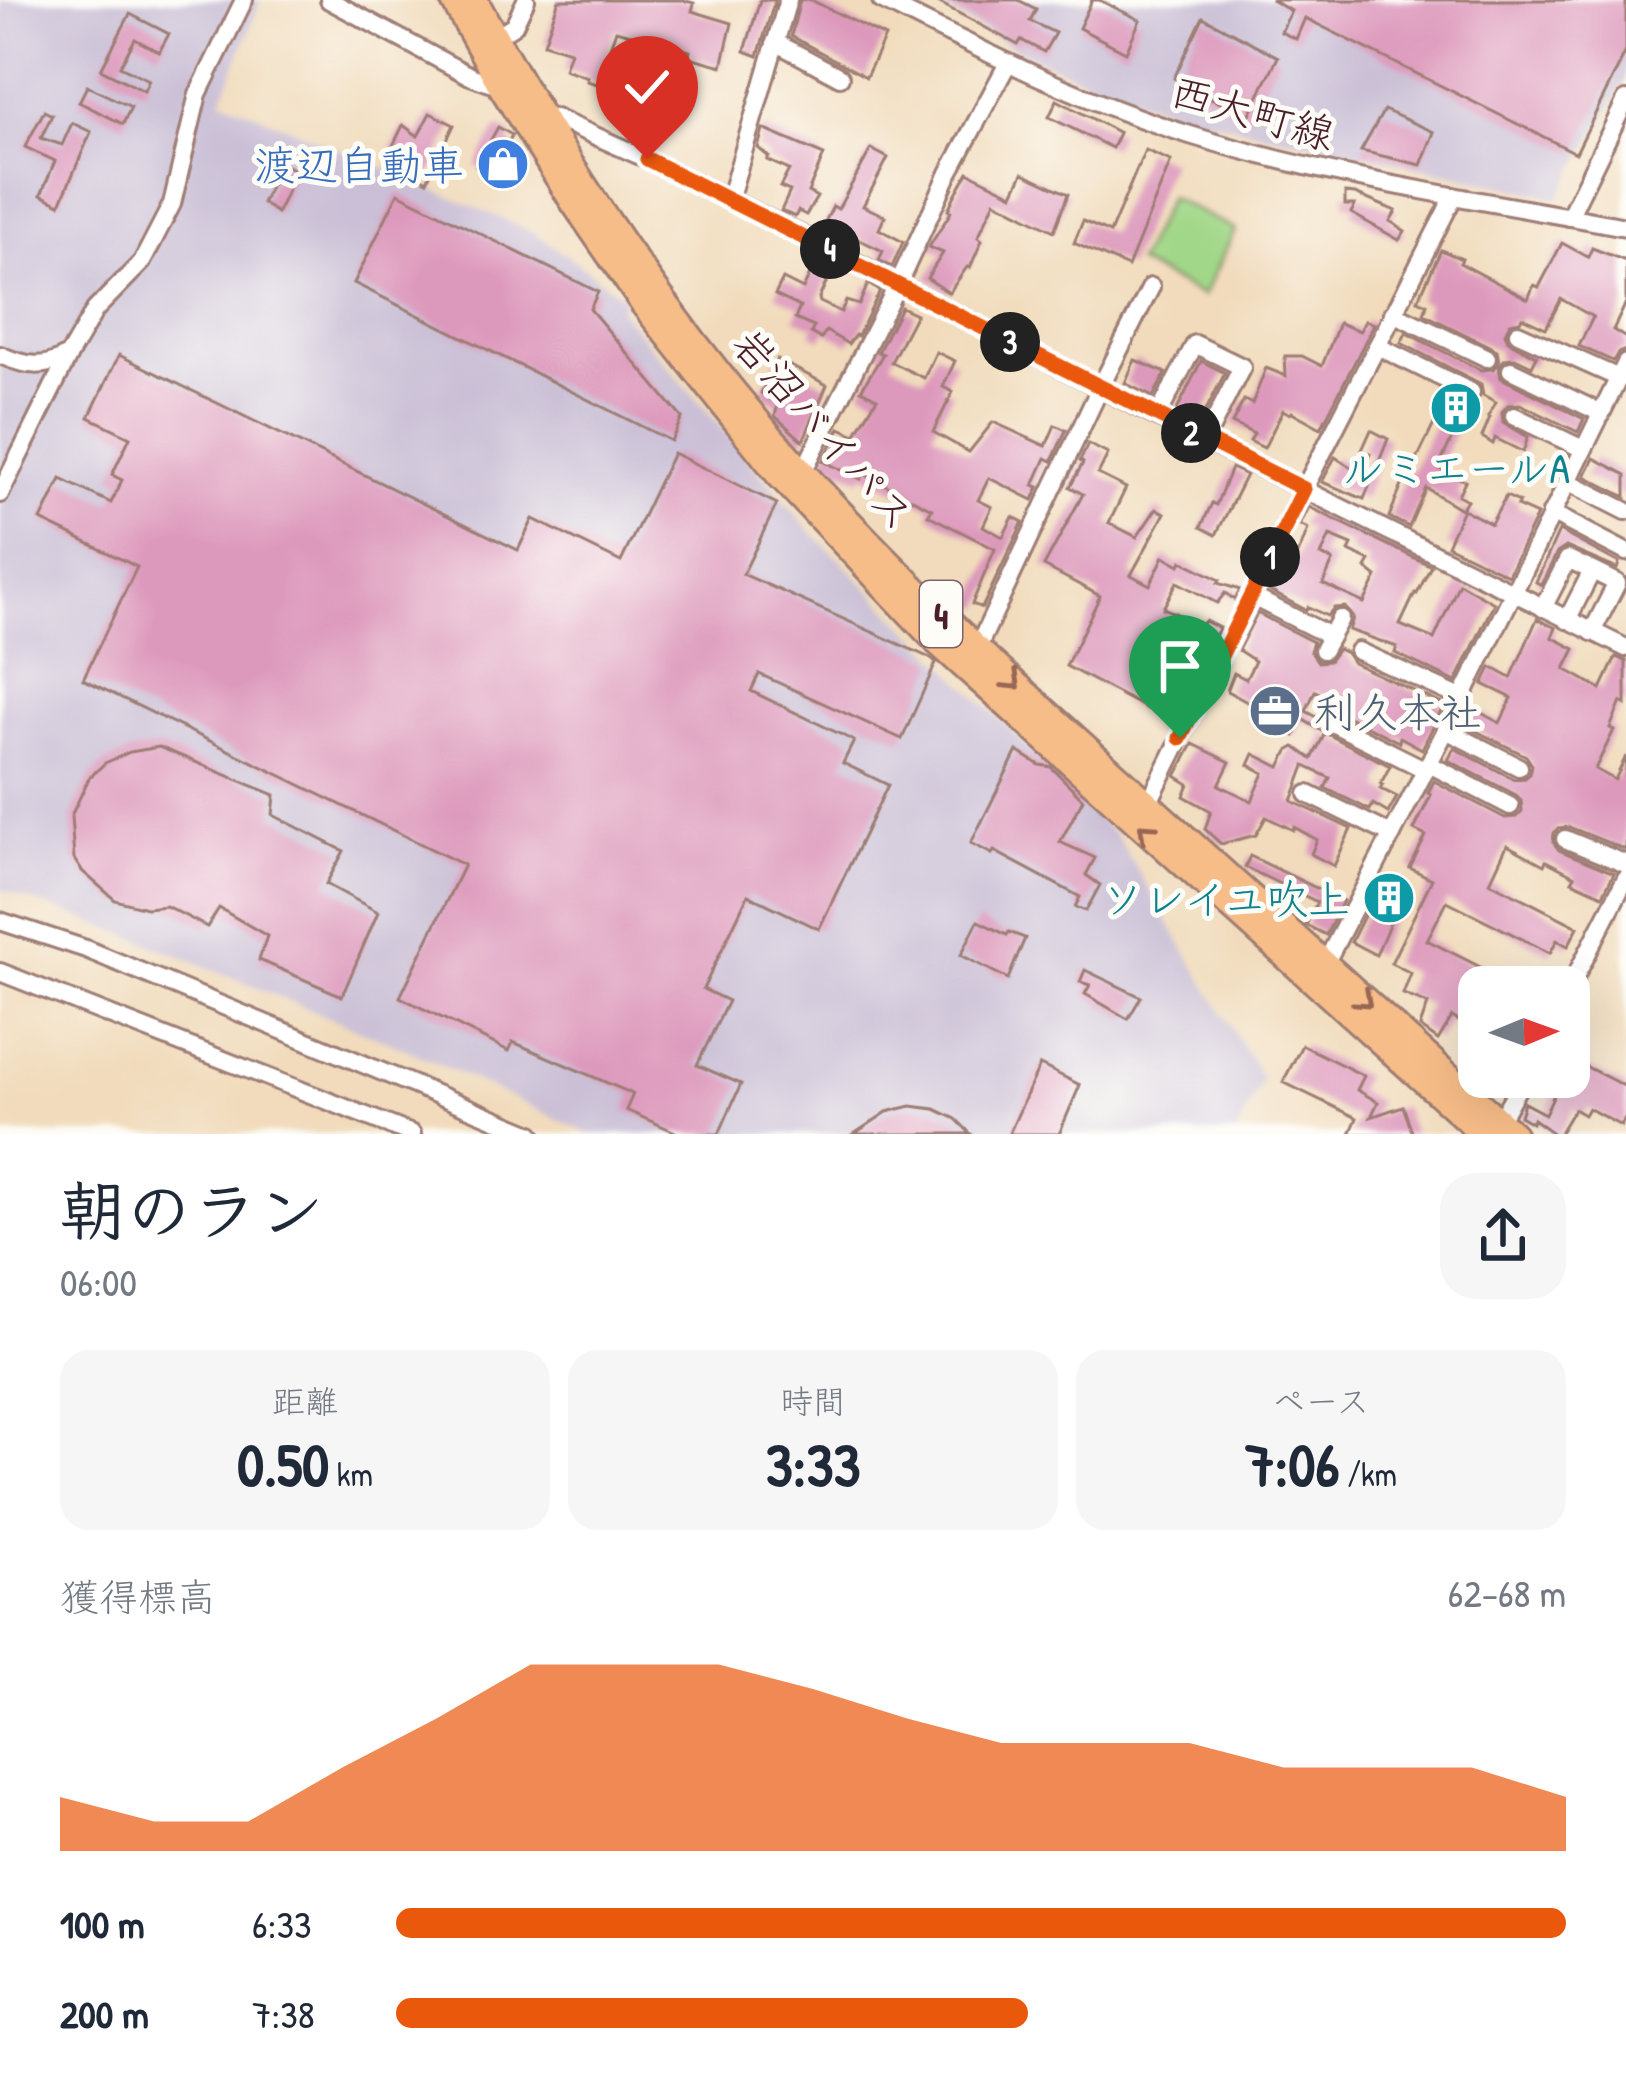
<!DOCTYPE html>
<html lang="ja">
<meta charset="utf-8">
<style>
:root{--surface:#fff;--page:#f6f6f7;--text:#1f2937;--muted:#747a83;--accent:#ea580c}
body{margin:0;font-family:"Patrick Hand","Klee One",sans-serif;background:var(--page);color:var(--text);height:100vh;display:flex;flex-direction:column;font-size:45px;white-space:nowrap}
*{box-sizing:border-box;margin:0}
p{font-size:39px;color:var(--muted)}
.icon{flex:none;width:66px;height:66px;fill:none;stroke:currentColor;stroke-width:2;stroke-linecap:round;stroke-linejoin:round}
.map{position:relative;height:1134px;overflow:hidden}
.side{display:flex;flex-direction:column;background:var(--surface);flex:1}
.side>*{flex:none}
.needle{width:78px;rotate:89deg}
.controls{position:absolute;left:1458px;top:966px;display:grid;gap:24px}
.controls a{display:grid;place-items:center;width:132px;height:132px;border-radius:24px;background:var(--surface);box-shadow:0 12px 48px #0002;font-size:60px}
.pin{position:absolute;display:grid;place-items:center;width:102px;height:102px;color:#fff;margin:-123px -51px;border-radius:50% 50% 50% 0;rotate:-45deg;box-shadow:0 0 12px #0007}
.pin .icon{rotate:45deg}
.km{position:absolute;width:60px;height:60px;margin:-30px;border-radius:50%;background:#222;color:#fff;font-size:33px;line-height:60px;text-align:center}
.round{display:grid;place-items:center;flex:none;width:126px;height:126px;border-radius:36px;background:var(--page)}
.headline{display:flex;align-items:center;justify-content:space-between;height:204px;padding:0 60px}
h1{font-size:66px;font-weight:700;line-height:90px}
.metrics{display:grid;grid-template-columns:repeat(3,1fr);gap:18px;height:204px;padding:12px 60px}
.metrics div{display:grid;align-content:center;border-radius:30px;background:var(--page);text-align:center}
.metrics b{font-size:60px;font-weight:700}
.metrics small{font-size:33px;font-weight:400}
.metrics p{font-size:33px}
.chart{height:336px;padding:24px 60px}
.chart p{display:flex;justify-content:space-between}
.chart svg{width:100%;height:216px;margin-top:12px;fill:var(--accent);opacity:.7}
ul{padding:0 60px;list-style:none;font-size:39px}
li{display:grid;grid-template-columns:192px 144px 1fr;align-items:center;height:90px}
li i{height:30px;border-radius:15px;background:var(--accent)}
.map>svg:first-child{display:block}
</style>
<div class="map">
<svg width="1626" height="1134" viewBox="0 0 1626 1134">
<rect width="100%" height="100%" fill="#fdfcf7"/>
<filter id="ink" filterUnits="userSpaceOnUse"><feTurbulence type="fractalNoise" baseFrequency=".00833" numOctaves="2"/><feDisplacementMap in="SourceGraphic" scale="24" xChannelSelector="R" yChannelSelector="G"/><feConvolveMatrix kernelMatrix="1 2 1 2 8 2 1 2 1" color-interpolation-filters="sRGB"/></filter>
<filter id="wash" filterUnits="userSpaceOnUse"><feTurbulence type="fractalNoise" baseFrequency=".004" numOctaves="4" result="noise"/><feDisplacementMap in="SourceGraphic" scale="48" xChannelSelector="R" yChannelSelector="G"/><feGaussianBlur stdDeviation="2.7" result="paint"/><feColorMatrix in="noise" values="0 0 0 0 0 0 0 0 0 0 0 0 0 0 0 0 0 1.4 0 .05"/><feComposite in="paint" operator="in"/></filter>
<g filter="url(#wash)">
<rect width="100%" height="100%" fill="#f1dbbc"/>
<g fill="#cabfd6">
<polygon points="0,0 261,0 222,99 535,233 624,297 620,311 804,524 1118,838 1262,1079 1236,1134 590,1134 401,1047 144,941 0,889"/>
<polygon points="927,0 1626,0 1626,79 1559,198 1180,114 1071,74 1014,48"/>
</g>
<polygon fill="#a1d788" stroke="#767b5a" stroke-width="3" points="1169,197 1235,230 1203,296 1137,263"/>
<g id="blocks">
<g fill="#dd99bc" fill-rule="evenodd">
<polygon points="559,0 682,0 694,3 692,11 732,23 722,66 689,57 690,51 669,45 667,51 653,47 656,41 616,30 597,84 587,81 588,77 564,69 570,51 544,43"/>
<polygon points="760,0 775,0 758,56 745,51"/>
<polygon points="800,0 811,0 885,37 866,77 791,36"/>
<polygon points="934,0 1018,0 1036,9 1030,21 1055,33 1044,52 1021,40 1018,45"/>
<polygon points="1092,0 1099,0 1140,20 1126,52 1079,28"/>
<polygon points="1271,0 1626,0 1626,51 1576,153 1305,18 1296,39 1281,32 1291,11"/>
<polygon points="130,14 169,34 159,52 135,39 120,66 149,80 144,91 101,69"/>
<polygon points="1203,17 1278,57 1248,118 1174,78"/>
<polygon points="648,61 670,72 656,106 663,109 651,142 626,132 641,93 636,90"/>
<polygon points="87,86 131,107 123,124 79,102"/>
<polygon points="1057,100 1119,133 1112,148 1049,117"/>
<polygon points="1384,110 1434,132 1421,165 1361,151"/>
<polygon points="44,111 52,115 41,138 62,145 72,123 91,132 60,204 41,195 55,161 25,147"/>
<polygon points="430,113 454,125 427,181 402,167 407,159 390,152 403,125 418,136"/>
<polygon points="498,127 512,135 509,141 514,147 498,178 476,166"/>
<polygon points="763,129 824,155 808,192 817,197 806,215 798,211 795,217 781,211 790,191 780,187 789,170 767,160 769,157 758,148"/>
<polygon points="871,149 888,158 863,206 885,216 879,229 903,242 892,267 879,260 883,251 843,232 839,239 821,230 833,206 838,209"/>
<polygon points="1145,150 1171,161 1128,267 1074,243 1083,221 1110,233"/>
<polygon points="282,163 296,171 277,213 262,203"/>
<polygon points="968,172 1013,194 1023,173 1068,194 1054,231 995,201 978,237 982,240 970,268 967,267 949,293 927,278 943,253 929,247 951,212 948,210 954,197"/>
<polygon points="398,193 598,292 590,309 682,418 671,441 354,283"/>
<polygon points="1345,193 1355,194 1396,211 1390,221 1405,231 1399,240 1351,213 1355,205 1345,205"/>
<polygon points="1562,243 1588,257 1592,248 1626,261 1626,303 1613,330 1626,338 1626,350 1618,353 1613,361 1579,346 1593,317 1561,299 1546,328 1522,317 1520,321 1510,323 1505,333 1508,341 1537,356 1532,366 1515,358 1505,359 1499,366 1501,378 1584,419 1578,432 1520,404 1508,405 1502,412 1503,422 1528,437 1523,452 1495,438 1493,444 1482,437 1490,417 1488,416 1496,402 1483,395 1481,384 1401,343 1406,333 1481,370 1493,369 1499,362 1497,350 1424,314 1427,304 1418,300 1441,250 1462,259 1460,263 1528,299 1534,285 1539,287"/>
<polygon points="815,264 824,264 833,268 819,298 820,302 841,312 846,301 859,305 868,284 880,291 858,336 855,335 848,344 826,331 821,339 811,333 814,327 795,319 800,307 775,295 783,279 803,289"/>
<polygon points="901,307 916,314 891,362 924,378 936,352 955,361 943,387 953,392 933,432 969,452 993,422 1046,446 1055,425 1066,430 1052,461 1046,458 1034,485 1039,487 1033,500 989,478 978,500 992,507 983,526 1003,537 1013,517 1023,522 982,608 972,604 995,549 928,515 932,509 864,474 861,479 823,461 840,428 855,435 877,398 861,390 883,354 878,352"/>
<polygon points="1365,320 1374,324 1321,428 1292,412 1290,414 1283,410 1264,448 1250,441 1254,434 1232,423 1244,400 1252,404 1266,368 1286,376 1285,356 1302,356 1322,366 1339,323 1360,331"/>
<polygon points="119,355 518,550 533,519 621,562 673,453 777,504 743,574 930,658 936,663 902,739 759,674 751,691 854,741 843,763 888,785 819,929 748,895 703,989 728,1001 697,1065 741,1084 719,1134 680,1134 626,1110 633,1094 513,1042 509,1051 400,997 464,865 83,679 137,567 41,520 61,479 111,503 122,480 112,475 130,437 89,417"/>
<polygon points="777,359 827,385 803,441 775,416 778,404 761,393"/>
<polygon points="1135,360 1166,373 1153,397 1125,383"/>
<polygon points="1201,361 1225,373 1200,422 1176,412"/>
<polygon points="1451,398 1467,406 1438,468 1465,481 1458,495 1467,500 1461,509 1426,488 1409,527 1389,517 1408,471 1411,472 1435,422 1439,423"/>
<polygon points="1371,430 1388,439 1364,499 1322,482 1335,457 1361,474 1370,454 1362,450"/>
<polygon points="1088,444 1108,454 1098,474 1126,488 1109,523 1137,537 1156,509 1165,513 1131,575 1150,585 1164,556 1180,565 1182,561 1220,580 1218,583 1240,590 1235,600 1225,593 1217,603 1177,582 1163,608 1202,625 1205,621 1219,628 1206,657 1191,650 1157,714 1066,666 1100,596 1044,566 1083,494 1070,487 1083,463 1080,461"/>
<polygon points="1594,458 1626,475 1626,497 1585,476"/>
<polygon points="1231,468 1246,475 1216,535 1201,527 1212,503 1216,505"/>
<polygon points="1506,496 1519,502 1517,506 1537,515 1508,575 1447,545 1463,509 1491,524"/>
<path d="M1309 507 1431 566 1417 594 1415 593 1400 625 1434 639 1459 583 1494 603 1456 682 1395 653 1397 647 1349 630 1353 618 1345 607 1334 608 1327 616 1308 607 1306 610 1268 590 1281 565 1290 570 1302 545 1308 529 1300 525ZM1330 536 1352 545 1349 551 1370 561 1366 568 1377 577 1364 603 1323 584 1333 561 1321 555Z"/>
<polygon points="1559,531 1619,563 1617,569 1566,547 1557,553 1541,585 1536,582"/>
<polygon points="1257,613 1313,642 1310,651 1318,662 1329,661 1338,649 1346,653 1353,663 1444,705 1422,749 1400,737 1399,742 1340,713 1331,712 1336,701 1315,691 1306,711 1322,720 1325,733 1302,719 1295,736 1258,718 1260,709 1227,691 1234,673 1246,679 1255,661 1238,650"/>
<polygon points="1537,619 1556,628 1552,637 1575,649 1565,669 1601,689 1616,657 1626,661 1626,705 1621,702 1610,728 1614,730 1595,769 1615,780 1626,756 1626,850 1569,827 1558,828 1554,833 1553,842 1559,850 1614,873 1603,895 1572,881 1575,876 1546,861 1544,865 1507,845 1490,882 1578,927 1568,946 1557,940 1550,953 1447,901 1427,940 1520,987 1479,987 1479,1050 1466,1044 1471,1028 1452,1017 1438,1040 1420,1027 1428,1004 1403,994 1411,973 1391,963 1432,879 1410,868 1426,836 1414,830 1431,795 1428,793 1434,781 1505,818 1516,817 1522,811 1521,800 1516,795 1448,760 1454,748 1514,779 1525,778 1530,774 1532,765 1526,756 1464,725 1472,708 1500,723 1512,698 1483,684 1491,667 1511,678"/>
<polygon points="1325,733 1390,766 1381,783 1383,785 1381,789 1397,797 1388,813 1373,804 1370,810 1325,788 1330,778 1305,766 1292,801 1351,829 1334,866 1311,854 1317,840 1294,827 1293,830 1266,817 1256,835 1221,844 1205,829 1211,811 1184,796 1189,784 1176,776 1193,744 1230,762 1219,785 1252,801 1264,773 1249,765 1254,754 1280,767 1288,751 1295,747 1312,759"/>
<polygon points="159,747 275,795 273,815 344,851 326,884 378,912 342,996 259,960 267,936 219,908 207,927 166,906 146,908 115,900 82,871 74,859 71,816 89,778 105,763 130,752"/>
<polygon points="1017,751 1040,765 1051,767 1083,799 1060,842 1095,858 1086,875 1100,885 1086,911 1075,907 1080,897 994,851 992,854 971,843"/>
<polygon points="1250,856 1343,901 1326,935 1306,925 1317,902 1245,867"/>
<polygon points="1387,877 1406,885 1376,955 1351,942 1367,910 1372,912"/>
<polygon points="978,921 1007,935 1009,932 1025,938 1008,979 961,955"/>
<polygon points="1085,970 1141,997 1128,1019 1085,994 1090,985 1080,982"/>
<polygon points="1302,1045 1364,1076 1357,1090 1378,1102 1371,1117 1403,1106 1413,1134 1350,1134 1357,1118 1283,1082"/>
<polygon points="1569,1058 1626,1087 1626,1117 1621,1126 1588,1108 1584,1115 1574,1109 1559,1134 1554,1134 1533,1119 1532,1123 1520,1116 1524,1103 1545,1114 1562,1077 1569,1077"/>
<polygon points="1040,1065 1080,1085 1059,1134 1009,1134"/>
<polygon points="911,1106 935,1109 956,1119 971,1134 854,1134 887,1112"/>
</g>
</g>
</g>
<g filter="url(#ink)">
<use href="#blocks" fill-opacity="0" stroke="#9e7d74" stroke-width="3"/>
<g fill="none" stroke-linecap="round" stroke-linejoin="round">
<g stroke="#9e7d74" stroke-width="22">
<g id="minor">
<polyline points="329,0 470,76 501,87"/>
<path d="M881 0C981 50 1082 102 1190 135 1332 179 1480 200 1626 227"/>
<polyline points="495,37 514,25 526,0"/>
<polyline points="775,42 840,77"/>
<polyline points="541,117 555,118 647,159 826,247 1157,417 1626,648"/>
<polyline points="729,200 788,0"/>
<polyline points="1569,217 1626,100"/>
<polyline points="1393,313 1487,358"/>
<polyline points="1518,333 1619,378"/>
<polyline points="1377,346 1471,392"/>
<path d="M0 355C25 366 46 370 69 354"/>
<polyline points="1511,370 1601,413"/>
<polyline points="1514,416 1583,449"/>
<polyline points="1157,417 1195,344 1242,367 1205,440"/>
<polyline points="803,472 898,284 949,173 1008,63"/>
<polyline points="1567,481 1626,511"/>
<polyline points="0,494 70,353 95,310 142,262 172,204 198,94 244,0"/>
<polyline points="1551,513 1626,552"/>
<polyline points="1251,596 1330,636"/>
<polyline points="1543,608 1568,559 1617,583 1592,632"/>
<polyline points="1567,620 1592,571"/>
<polyline points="977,649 1100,388 1151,287"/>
<polyline points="1323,650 1340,619"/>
<polyline points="1358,651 1461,698"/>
<polyline points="1334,724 1426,770"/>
<polyline points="1446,730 1519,767"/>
<polyline points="1429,764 1510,806"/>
<polyline points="1308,794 1392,835"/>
<polyline points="1148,804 1304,489 1454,196"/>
<polyline points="1565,839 1626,864"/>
<polyline points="0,921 86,949 532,1134"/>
<polyline points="1325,964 1446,730 1626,363"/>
<polyline points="0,972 412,1134"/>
<polyline points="1569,989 1626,878"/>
<polyline points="1495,1129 1524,1077"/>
</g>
</g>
<g stroke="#9e7d74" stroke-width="30">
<g id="highway">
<polyline points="453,0 502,88 573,202 643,304 778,474 937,642 1483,1134"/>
<path d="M475 0C558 154 654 299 767 432 833 508 905 579 977 649L1513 1134"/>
</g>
</g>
<use href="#minor" stroke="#fff" stroke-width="16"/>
<use href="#highway" stroke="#f7bd88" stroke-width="24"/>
</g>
<defs><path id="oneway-chevron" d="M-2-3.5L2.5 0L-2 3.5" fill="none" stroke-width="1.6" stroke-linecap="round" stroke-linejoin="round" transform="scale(3)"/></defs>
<g stroke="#986655">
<use href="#oneway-chevron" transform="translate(1013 682) rotate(43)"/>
<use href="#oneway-chevron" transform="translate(1146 831) rotate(-138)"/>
<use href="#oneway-chevron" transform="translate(1364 1000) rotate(42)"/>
</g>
</g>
<g fill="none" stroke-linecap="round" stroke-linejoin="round" filter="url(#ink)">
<g stroke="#fff" stroke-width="24">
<polyline id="route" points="647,159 1304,489 1180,738"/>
</g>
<use href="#route" stroke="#ea580c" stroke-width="15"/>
</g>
<defs>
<g id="shop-disc" transform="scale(2.7)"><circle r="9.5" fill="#3f7fe0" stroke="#fdfcf7"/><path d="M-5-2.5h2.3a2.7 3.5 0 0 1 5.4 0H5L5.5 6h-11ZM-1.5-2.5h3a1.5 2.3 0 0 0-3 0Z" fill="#fff"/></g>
<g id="building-disc" transform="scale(2.7)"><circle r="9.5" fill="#0f9aa8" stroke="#fdfcf7"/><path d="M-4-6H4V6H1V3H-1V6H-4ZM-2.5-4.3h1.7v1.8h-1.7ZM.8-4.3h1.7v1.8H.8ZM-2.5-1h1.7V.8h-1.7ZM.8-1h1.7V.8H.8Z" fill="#fff"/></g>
<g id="office-disc" transform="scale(2.7)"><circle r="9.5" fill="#5c6f8a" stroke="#fdfcf7"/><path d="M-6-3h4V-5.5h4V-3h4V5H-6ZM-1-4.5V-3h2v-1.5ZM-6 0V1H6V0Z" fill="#fff"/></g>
</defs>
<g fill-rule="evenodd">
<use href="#shop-disc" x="503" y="164"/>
<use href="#building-disc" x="1456" y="408"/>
<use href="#office-disc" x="1275" y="711"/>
<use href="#building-disc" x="1389" y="898"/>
</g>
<g text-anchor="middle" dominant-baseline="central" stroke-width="10" stroke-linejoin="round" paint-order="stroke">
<rect fill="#fdfcf7" stroke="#806168" stroke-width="3" x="920" y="581" width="42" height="66" rx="9"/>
<g font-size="39" font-weight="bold" fill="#4a1f2b">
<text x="941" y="614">4</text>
</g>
<g font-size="42" fill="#4a1f2b" stroke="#fdfcf7">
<text transform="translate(1253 112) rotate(16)">西大町線</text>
<text transform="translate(824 429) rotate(49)">岩沼バイパス</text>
</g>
<g font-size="42" fill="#366cbe" stroke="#fdfcf7" text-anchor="end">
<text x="464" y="164">渡辺自動車</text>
</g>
<g font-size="42" fill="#0d838f" stroke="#fdfcf7">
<text x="1456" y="467">ルミエールA</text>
<text x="1350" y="898" text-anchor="end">ソレイユ吹上</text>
</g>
<g font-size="42" fill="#4e5e75" stroke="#fdfcf7" text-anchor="start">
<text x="1314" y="711">利久本社</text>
</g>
</g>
</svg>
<div class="controls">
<a><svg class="needle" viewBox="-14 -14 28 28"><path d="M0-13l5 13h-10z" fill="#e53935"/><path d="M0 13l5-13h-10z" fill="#747a83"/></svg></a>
</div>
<div class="pin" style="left:1180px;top:738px;background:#1e9e55"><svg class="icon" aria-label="arrive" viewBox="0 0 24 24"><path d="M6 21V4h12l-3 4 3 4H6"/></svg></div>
<div class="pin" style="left:647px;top:159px;background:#d93025"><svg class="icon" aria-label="check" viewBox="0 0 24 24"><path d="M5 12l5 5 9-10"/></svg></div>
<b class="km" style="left:1270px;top:557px">1</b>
<b class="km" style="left:1191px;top:433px">2</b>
<b class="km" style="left:1010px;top:342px">3</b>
<b class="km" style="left:830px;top:249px">4</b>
</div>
<section class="side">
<div class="headline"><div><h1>朝のラン</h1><p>06:00</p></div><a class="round"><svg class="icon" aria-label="share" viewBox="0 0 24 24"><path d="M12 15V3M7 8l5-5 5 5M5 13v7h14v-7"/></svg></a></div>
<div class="metrics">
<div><p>距離</p><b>0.50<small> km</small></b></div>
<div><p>時間</p><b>3:33</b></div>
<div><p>ペース</p><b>7:06<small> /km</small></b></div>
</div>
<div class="chart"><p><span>獲得標高</span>62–68 m</p>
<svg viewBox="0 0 160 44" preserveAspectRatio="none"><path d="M0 44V33L10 38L20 38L30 27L40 17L50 6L60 6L70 6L80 11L90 17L100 22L110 22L120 22L130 27L140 27L150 27L160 33V44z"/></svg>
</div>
<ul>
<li><b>100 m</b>6:33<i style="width:100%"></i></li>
<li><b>200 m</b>7:38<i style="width:54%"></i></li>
</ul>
</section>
